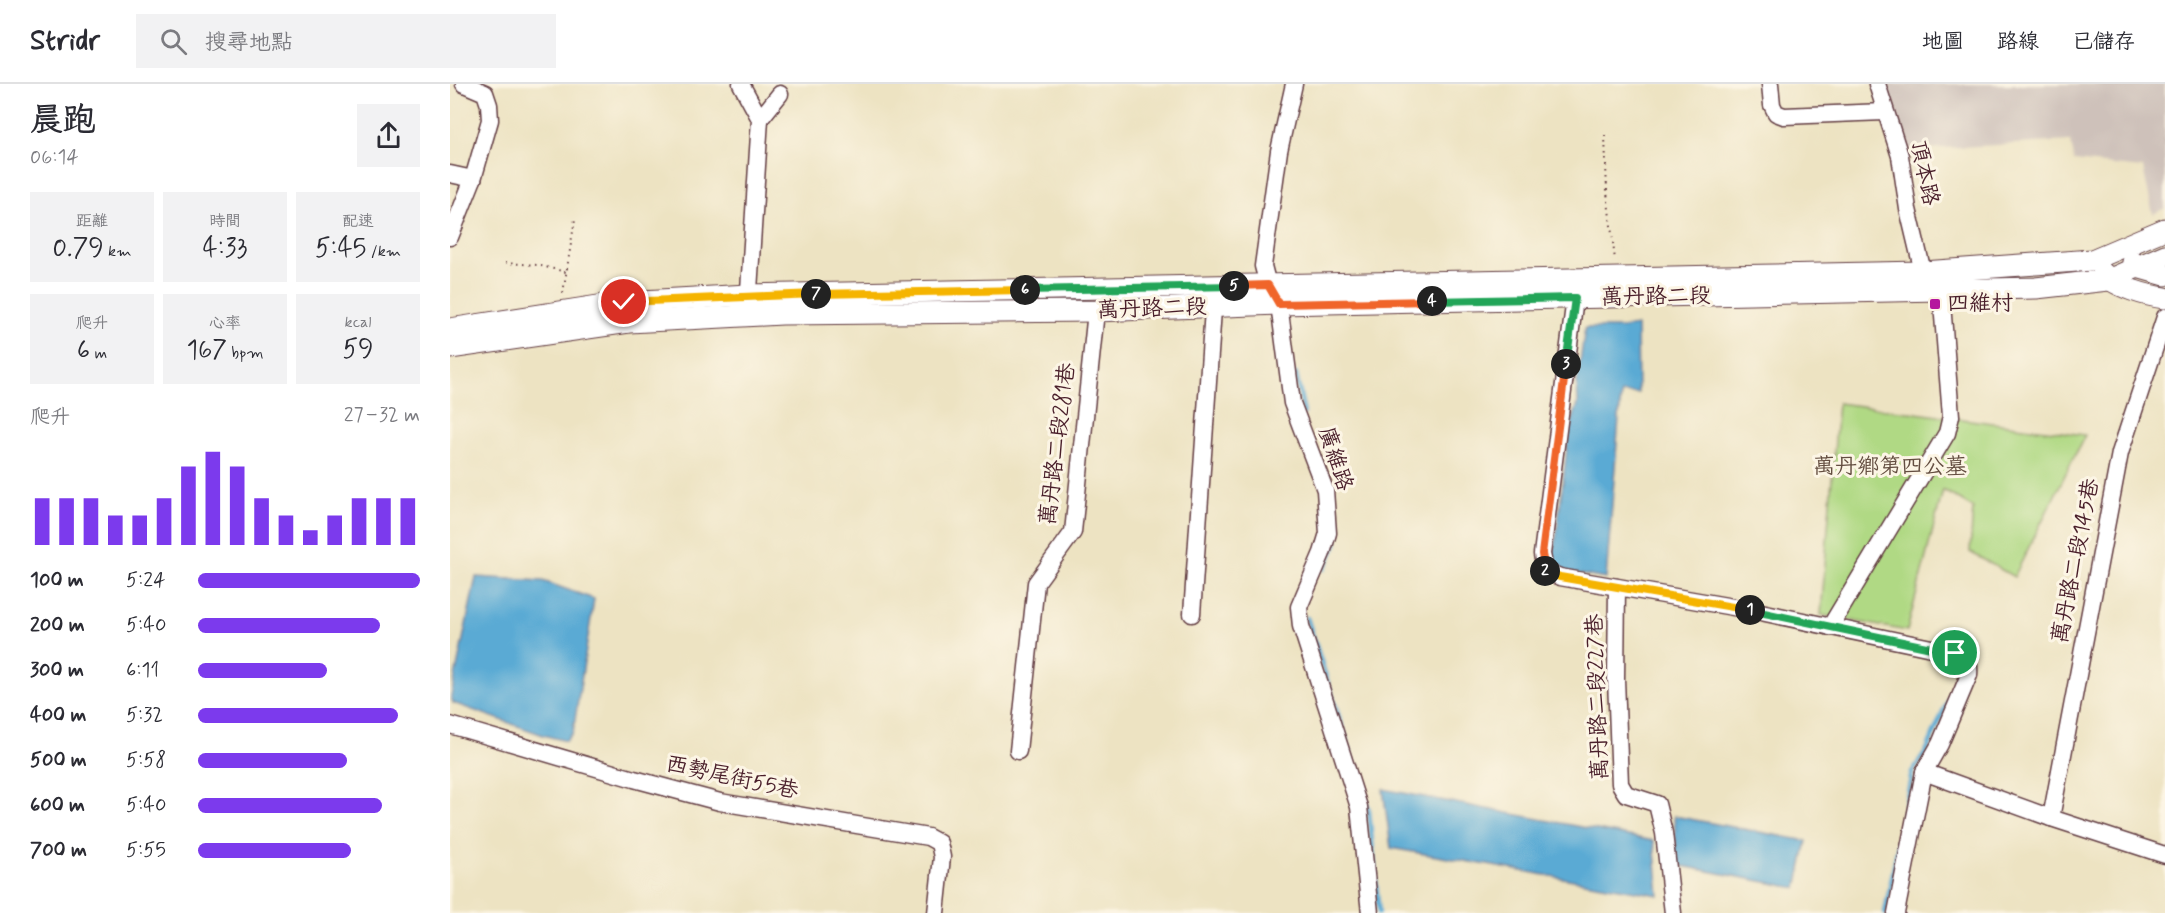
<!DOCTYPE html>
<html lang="zh-TW">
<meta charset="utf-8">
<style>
:root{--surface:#fff;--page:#f2f2f3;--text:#2b2b33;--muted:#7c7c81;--line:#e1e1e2;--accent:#7c3aed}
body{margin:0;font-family:Mynerve,"LXGW WenKai TC",sans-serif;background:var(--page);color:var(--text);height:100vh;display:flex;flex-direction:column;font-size:22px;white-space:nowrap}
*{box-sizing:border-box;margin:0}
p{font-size:20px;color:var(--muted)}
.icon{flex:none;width:33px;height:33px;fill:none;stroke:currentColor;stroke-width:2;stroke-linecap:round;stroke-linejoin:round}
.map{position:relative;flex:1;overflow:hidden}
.drawer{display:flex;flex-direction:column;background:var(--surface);width:450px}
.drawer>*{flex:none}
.pin{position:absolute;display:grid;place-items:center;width:51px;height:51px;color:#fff;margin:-26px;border:3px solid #fff;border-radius:50%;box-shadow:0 2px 6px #0007}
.km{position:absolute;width:30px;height:30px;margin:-15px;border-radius:50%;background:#222;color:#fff;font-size:16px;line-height:30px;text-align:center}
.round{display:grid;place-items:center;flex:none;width:63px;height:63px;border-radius:0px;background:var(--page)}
.summary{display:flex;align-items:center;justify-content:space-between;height:102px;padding:0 30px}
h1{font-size:33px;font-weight:600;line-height:45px}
.metrics{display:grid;grid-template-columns:repeat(3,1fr);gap:9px;height:102px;padding:6px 30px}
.metrics div{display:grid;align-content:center;border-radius:0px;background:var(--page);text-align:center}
.metrics b{font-size:26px;font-weight:600}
.metrics small{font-size:16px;font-weight:400}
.metrics p{font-size:16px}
.chart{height:168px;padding:12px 30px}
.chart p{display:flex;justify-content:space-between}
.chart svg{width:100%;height:108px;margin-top:6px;stroke:var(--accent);stroke-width:6}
ul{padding:0 30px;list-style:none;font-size:20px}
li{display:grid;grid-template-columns:96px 72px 1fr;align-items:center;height:45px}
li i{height:15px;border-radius:8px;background:var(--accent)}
header{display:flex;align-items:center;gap:36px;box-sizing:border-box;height:84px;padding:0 30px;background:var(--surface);border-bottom:2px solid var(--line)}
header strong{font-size:28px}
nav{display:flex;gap:33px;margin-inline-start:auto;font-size:21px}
.search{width:420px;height:54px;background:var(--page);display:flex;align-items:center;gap:15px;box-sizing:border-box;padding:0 21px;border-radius:0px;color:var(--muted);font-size:22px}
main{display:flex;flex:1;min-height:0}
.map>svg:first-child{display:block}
</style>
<header>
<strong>Stridr</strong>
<div class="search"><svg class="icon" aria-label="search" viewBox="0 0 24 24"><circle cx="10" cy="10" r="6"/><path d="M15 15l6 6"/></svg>搜尋地點</div>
<nav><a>地圖</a><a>路線</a><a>已儲存</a></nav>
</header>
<main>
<section class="drawer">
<div class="summary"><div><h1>晨跑</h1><p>06:14</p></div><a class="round"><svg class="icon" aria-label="share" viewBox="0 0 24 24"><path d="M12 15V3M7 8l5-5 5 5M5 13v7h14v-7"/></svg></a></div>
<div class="metrics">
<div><p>距離</p><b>0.79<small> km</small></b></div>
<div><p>時間</p><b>4:33</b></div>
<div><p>配速</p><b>5:45<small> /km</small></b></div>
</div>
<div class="metrics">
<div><p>爬升</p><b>6<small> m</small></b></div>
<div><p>心率</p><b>167<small> bpm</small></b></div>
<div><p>kcal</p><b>59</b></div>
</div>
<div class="chart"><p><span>爬升</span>27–32 m</p>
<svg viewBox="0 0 160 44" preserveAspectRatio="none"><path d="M5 44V25M15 44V25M25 44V25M35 44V32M45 44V32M55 44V25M65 44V12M75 44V6M85 44V12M95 44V25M105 44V32M115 44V38M125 44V32M135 44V25M145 44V25M155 44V25"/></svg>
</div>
<ul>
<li><b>100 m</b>5:24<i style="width:100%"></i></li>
<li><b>200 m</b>5:40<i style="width:82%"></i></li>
<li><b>300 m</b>6:11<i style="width:58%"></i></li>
<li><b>400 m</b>5:32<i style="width:90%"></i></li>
<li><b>500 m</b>5:58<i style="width:67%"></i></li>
<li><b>600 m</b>5:40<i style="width:83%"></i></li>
<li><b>700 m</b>5:55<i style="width:69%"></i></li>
</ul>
</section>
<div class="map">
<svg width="1715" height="829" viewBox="0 0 1715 829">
<rect width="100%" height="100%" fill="#fcf5e5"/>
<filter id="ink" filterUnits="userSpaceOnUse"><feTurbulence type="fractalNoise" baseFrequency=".0167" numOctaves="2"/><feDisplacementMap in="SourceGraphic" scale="12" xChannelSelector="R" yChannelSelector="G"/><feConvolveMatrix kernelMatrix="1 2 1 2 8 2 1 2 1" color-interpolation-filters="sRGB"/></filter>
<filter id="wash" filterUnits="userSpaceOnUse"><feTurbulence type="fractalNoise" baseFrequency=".008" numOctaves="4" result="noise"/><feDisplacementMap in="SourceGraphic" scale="24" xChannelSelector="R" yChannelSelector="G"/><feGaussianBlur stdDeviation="1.35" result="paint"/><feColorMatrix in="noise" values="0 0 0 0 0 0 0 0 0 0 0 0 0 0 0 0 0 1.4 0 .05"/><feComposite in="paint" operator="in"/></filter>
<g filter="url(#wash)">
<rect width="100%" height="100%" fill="#ede3c2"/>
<polygon fill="#cec1ba" points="1436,0 1715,0 1715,124 1703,130 1693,84 1624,77 1621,57 1457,66 1431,1"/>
<polygon fill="#b0d984" stroke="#7d7c58" stroke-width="1.5" points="1388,319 1635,351 1564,493 1520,468 1523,424 1493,406 1457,547 1371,531"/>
<g fill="#5aaad4" stroke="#526480" stroke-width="1.5">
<polygon points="1187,242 1188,309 1171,309 1156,495 1112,487 1100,479 1105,463 1119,347 1128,320 1127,299 1135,244 1172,244"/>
<polygon points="26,493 93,497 144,515 123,648 116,657 93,651 3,619 1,612"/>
<polygon points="933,705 1204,757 1209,811 941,764"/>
<polygon points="1224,732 1357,757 1347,804 1227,781"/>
</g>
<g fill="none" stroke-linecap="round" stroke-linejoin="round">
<g stroke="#5aaad4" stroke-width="4.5">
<polyline points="846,290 854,329"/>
<polyline points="874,485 886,460 886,445"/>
<polyline points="857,534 919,726 929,829"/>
<polyline points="1435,829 1462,688 1476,668 1508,593"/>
</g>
</g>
</g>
<g filter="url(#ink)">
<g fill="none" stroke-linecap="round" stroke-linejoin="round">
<g stroke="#623c42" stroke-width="19">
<g id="minor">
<polyline points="291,0 310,35 298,222"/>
<polyline points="844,0 829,67 813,182 818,201 829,220 842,319 875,406 878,449 872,469 849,523 851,542 909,723 920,829"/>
<polyline points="1320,0 1322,21 1326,29 1334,32 1434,28"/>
<polyline points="1427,0 1450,72 1458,125 1473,188"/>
<polyline points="310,35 330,10"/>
<polyline points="0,90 23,95"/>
<polyline points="0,153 23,95 40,36 39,21 35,9 14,0"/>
<path d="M1125 214 1092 470 1095 487 1110 493 1306 527 1505 569C1518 573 1520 577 1519 591L1490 660 1474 688 1446 829"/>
<polyline points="1167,503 1166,595 1170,700 1176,710 1207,720 1214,749 1223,829"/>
<polyline points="742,530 764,211"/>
<polyline points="1380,543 1497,349 1501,332 1491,207"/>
<polyline points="0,641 184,695 270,718 478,753 489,759 492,773 486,829"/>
<polyline points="568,667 586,499 623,448 646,227"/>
<polyline points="1474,688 1601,734 1715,771"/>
<polyline points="1601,734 1670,369 1715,233"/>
</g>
</g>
<g stroke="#623c42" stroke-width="23">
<g id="major">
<polyline points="1683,178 1687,183 1715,191"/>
<path d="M1653 189C1664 203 1698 212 1715 214"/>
<polyline points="0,245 174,218 298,211 1473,188 1642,176 1715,145"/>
<polyline points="0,264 179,238 332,230 646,227 829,220 1586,204 1658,196 1715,171"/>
</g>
</g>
<g stroke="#623c42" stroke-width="2" stroke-dasharray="1.5 4.5" stroke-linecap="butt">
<polyline points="1155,51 1157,108 1165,176"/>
<polyline points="55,179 87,181 116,188"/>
<polyline points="113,209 125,135"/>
</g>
<use href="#minor" stroke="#fff" stroke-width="16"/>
<use href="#major" stroke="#fff" stroke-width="21"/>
</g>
</g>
<g fill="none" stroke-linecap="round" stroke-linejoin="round" filter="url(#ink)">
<g stroke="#fff" stroke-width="12">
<polyline id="split-1" points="1300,526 1505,569"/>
</g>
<g stroke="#fff" stroke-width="12">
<polyline id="split-2" points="1095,487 1110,493 1300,526"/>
</g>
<g stroke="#fff" stroke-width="12">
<polyline id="split-3" points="1095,487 1092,470 1116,280"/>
</g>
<g stroke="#fff" stroke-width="12">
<polyline id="split-4" points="982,217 1125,214 1116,280"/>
</g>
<g stroke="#fff" stroke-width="12">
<polyline id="split-5" points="784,202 818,201 829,220 982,217"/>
</g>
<g stroke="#fff" stroke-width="12">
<polyline id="split-6" points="575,206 784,202"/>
</g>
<g stroke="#fff" stroke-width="12">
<polyline id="split-7" points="366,210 575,206"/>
</g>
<g stroke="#fff" stroke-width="12">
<polyline id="split-8" points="174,218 366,210"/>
</g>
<use href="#split-1" stroke="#22a559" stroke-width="8"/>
<use href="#split-2" stroke="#f5b400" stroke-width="8"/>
<use href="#split-3" stroke="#f0652b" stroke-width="8"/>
<use href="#split-4" stroke="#22a559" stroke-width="8"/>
<use href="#split-5" stroke="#f0652b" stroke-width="8"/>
<use href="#split-6" stroke="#22a559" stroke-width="8"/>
<use href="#split-7" stroke="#f5b400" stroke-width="8"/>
<use href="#split-8" stroke="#f5b400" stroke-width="8"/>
</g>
<rect fill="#b5179e" stroke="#fcf5e5" stroke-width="2" x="1479" y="214" width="12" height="12" rx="3"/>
<g text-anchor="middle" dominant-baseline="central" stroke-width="6" stroke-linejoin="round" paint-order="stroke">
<g font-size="22" fill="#4a1f2b" stroke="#fcf5e5">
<text transform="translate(1474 89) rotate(78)">頂本路</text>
<text transform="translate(1206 213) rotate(-1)">萬丹路二段</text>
<text transform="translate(702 225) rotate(-2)">萬丹路二段</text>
<text transform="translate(608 360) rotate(-83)">萬丹路二段281巷</text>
<text transform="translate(885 375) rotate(72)">廣維路</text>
<text transform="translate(1626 477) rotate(-79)">萬丹路二段145巷</text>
<text transform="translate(1148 613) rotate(-92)">萬丹路二段227巷</text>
<text transform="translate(282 694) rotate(12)">西勢尾街55巷</text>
</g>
<g font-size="22" fill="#4a1f2b" stroke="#fcf5e5" text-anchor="start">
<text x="1497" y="220">四維村</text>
</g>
<g font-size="22" fill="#644e41" stroke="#fcf5e5">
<text x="1440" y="383">萬丹鄉第四公墓</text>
</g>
</g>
</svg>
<div class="pin" style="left:1505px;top:569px;background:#1e9e55"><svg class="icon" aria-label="arrive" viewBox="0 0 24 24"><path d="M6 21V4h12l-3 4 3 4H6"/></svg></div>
<div class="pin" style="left:174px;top:218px;background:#d93025"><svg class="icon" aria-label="check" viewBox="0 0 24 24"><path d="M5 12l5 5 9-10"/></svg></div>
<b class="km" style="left:1300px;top:526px">1</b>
<b class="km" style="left:1095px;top:487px">2</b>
<b class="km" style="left:1116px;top:280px">3</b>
<b class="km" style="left:982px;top:217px">4</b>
<b class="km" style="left:784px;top:202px">5</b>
<b class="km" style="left:575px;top:206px">6</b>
<b class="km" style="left:366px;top:210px">7</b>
</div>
</main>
